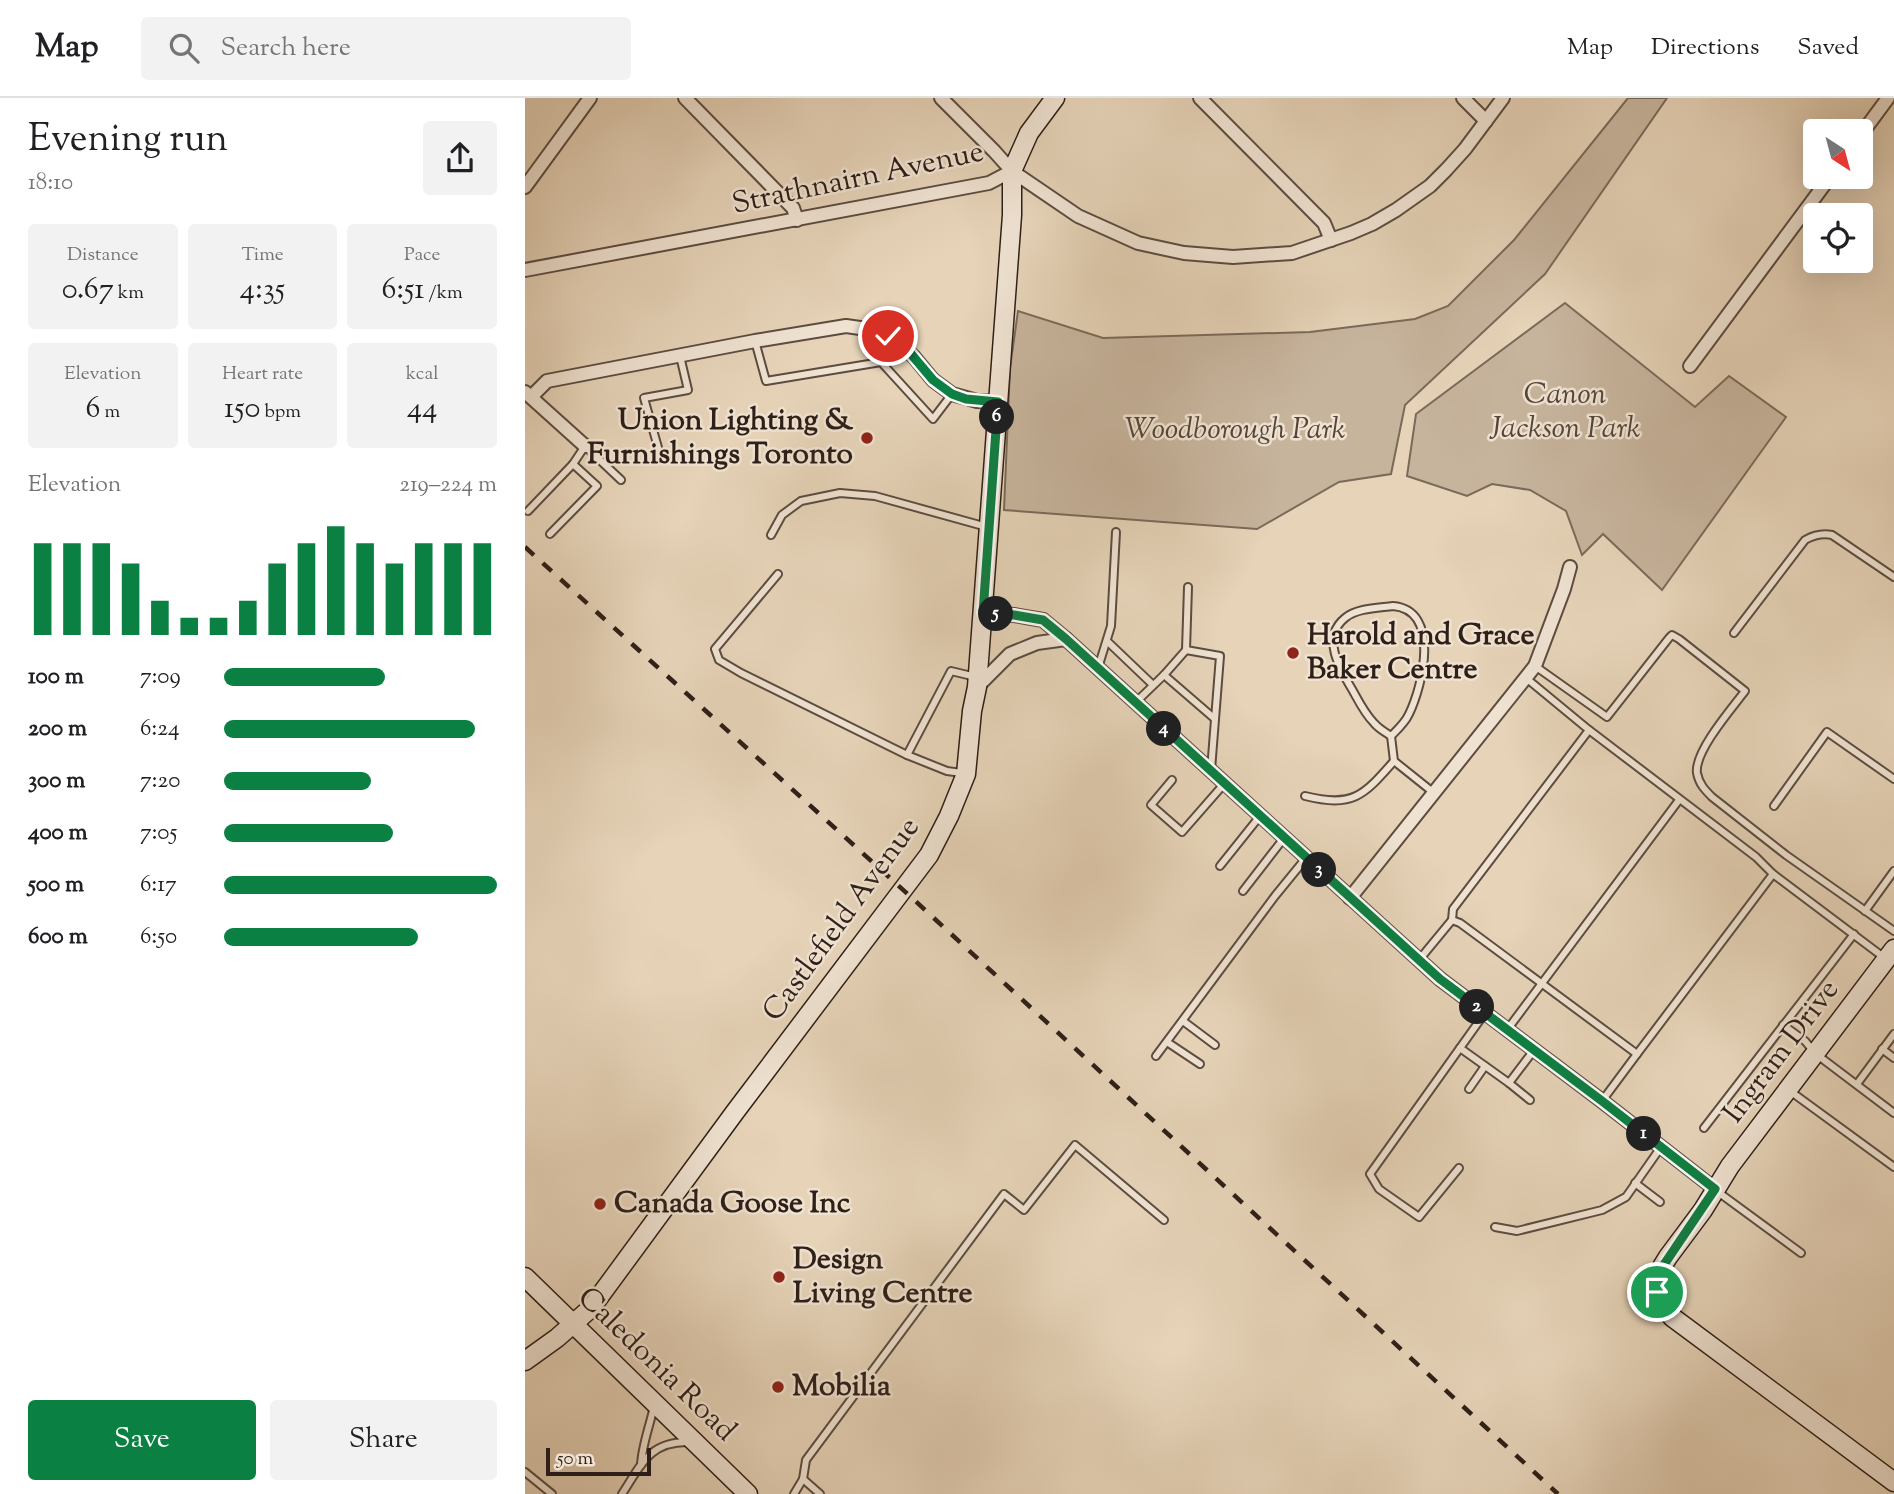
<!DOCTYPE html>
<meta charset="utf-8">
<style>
:root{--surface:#fff;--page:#f2f2f2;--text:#202124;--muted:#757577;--line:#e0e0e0;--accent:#0b8043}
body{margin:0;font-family:"Sorts Mill Goudy",serif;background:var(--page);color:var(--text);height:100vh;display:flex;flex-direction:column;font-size:26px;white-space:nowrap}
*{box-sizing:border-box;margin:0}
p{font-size:23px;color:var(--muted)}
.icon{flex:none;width:38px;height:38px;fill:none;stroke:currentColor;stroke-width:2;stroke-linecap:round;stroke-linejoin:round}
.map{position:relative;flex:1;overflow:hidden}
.details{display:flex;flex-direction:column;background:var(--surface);width:525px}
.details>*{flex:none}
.needle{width:46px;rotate:144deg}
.buttons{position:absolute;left:1278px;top:21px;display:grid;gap:14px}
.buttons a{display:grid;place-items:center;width:70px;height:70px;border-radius:7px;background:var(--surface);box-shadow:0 7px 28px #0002;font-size:35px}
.scale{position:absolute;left:21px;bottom:18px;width:105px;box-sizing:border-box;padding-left:7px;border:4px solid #2e1f18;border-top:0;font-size:19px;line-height:24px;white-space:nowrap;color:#2e1f18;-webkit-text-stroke:5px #efe2d1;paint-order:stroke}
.pin{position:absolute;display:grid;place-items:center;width:60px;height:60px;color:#fff;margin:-30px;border:4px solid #fff;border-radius:50%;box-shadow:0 2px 7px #0007}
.km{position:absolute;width:35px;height:35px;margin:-18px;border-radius:50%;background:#222;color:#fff;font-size:19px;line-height:35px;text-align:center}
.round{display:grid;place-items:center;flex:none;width:74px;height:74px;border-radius:7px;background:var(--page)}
.summary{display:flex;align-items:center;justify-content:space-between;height:119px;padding:0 28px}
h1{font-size:38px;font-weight:600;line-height:52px}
.figures{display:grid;grid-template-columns:repeat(3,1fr);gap:10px;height:119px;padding:7px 28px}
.figures div{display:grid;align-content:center;border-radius:7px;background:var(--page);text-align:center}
.figures b{font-size:30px;font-weight:600}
.figures small{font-size:19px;font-weight:400}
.figures p{font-size:19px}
.chart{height:196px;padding:14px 28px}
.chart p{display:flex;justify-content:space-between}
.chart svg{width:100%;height:126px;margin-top:7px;stroke:var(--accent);stroke-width:6}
.cta{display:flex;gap:14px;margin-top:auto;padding:14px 28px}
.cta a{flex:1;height:80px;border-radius:7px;background:var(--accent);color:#fff;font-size:28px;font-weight:600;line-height:80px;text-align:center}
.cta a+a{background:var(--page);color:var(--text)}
ul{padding:0 28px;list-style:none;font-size:23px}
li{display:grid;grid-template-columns:112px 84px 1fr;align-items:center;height:52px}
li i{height:18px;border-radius:9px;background:var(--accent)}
header{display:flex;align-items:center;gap:42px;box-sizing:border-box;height:98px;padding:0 35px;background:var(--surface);border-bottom:2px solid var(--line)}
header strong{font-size:33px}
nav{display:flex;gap:38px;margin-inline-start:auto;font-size:24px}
.search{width:490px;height:63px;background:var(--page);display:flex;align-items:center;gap:18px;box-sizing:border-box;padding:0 24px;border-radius:7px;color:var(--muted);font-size:26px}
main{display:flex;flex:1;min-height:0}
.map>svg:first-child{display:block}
</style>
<header>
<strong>Map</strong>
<div class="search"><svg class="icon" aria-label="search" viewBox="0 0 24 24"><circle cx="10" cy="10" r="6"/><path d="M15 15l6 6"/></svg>Search here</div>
<nav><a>Map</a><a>Directions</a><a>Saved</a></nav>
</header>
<main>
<section class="details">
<div class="summary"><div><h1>Evening run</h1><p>18:10</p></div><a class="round"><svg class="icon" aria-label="share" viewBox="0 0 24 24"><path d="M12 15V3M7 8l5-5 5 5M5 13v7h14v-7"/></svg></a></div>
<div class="figures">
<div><p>Distance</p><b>0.67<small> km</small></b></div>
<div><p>Time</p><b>4:35</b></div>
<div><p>Pace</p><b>6:51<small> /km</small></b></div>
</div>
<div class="figures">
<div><p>Elevation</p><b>6<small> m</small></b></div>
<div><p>Heart rate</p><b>150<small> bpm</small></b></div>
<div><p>kcal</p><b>44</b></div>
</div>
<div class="chart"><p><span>Elevation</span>219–224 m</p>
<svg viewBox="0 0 160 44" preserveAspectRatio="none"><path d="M5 44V12M15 44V12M25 44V12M35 44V19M45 44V32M55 44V38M65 44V38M75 44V32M85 44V19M95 44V12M105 44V6M115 44V12M125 44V19M135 44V12M145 44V12M155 44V12"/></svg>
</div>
<ul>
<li><b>100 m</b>7:09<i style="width:59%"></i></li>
<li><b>200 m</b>6:24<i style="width:92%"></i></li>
<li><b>300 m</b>7:20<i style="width:54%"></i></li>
<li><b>400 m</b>7:05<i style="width:62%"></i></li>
<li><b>500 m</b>6:17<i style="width:100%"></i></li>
<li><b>600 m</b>6:50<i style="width:71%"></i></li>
</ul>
<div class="cta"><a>Save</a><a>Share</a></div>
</section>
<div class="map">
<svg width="1369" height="1396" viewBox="0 0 1369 1396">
<rect width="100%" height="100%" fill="#e6d3b8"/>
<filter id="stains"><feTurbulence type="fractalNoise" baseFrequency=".00286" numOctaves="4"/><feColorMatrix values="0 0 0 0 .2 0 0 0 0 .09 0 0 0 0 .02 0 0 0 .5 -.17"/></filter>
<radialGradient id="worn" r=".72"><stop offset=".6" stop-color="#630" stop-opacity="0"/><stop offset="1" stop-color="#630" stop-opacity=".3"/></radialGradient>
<g fill="#c7b49d" stroke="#7a6a5a" stroke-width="2">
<polygon points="1103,0 1142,0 1020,176 880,307 866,376 814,384 732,431 479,412 485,270 493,213 578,240 785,234 890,221 923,208 989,142"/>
<polygon points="1040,205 1170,309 1204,278 1261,319 1137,492 1078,436 1057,457 1041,413 1005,392 967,386 942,398 882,378 891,316"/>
</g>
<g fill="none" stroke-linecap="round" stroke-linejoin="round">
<g stroke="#5c4c40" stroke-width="10">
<g id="lane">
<polyline points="230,243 241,283 356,264 408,321 427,296"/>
<polyline points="136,360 119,300 163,292 155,258"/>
<polyline points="3,413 48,366 60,348 96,382"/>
<polyline points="25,436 72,388 48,366"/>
<polyline points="246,437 257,417 276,403 315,395 350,398 462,429"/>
<polyline points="253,476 190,551 194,562 216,575 382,657"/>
<polyline points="663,489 661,552 695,558 686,672"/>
<path d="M868 508C916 512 898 587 884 616 880 625 873 631 866 638 860 634 854 631 849 625 840 616 834 604 828 593 816 573 795 540 820 520 832 510 853 510 868 508Z"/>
<path d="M1209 535 1280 442C1289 437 1297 435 1307 437L1369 479"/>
<polyline points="583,544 628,587"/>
<path d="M1010 568 1082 619 1144 540 1147 537 1154 541 1220 593C1207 610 1169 654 1172 675 1174 686 1180 692 1187 699L1261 757 1369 833"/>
<polyline points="573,570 586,528 591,434"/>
<polyline points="639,577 690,621"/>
<polyline points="1001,580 1064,632"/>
<polyline points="610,605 639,577 661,552"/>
<polyline points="866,638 869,663 909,695"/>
<polyline points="437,675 422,673 382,657 426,573 451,579"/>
<polyline points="647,682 626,707 657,734 699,686"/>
<path d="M780 698C829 710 839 697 869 663"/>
<polyline points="1249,708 1302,634 1369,681"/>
<polyline points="695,768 735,718"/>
<polyline points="1248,776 1361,861"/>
<polyline points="718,793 759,740"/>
<polyline points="1340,813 1369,773"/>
<polyline points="927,822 928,811 1064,632 1231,759 1248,776 1112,956"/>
<polyline points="894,862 927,822 935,825 1112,956 1077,1003"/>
<polyline points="658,923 690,947"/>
<polyline points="1258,927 1280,943 1291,956 1369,1015"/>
<polyline points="982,932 1154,702"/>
<polyline points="642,944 675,966"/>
<polyline points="935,950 984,985 1009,952"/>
<polyline points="1357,951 1369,960"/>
<polyline points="631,958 750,798 781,760"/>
<polyline points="984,985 1005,1002"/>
<polyline points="1332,986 1369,936"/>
<polyline points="944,991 960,968"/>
<polyline points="1265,993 1369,1069"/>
<polyline points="1179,1030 1329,836"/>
<polyline points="934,1070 894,1119 854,1091 845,1076 960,915"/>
<polyline points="1110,1085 1135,1104"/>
<polyline points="1193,1094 1276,1155"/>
<polyline points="970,1129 992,1133 1077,1112 1101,1099 1136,1049"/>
<path d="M116 1367C117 1347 125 1327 129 1308"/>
<polyline points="0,1374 27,1396"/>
<polyline points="278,1381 281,1362 479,1096 499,1112 550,1047 639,1122"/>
<path d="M97 1396C116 1367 124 1344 162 1344"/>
<polyline points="269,1396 278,1381 295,1396"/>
</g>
</g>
<g stroke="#5c4c40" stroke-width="16">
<g id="street">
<polyline points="160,0 262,104 268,110 272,122"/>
<polyline points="416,0 469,53 487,73 553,118 613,145 659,155 708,159 767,155 826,135 847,126 871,112 905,88 921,72 940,51 978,0"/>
<polyline points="675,0 799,125 806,142"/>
<polyline points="938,0 961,23"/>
<polyline points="1335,38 1363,0"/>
<polyline points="0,89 65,0"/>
<polyline points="0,172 464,85 487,73"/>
<polyline points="1165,268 1305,79"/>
<polyline points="0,294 60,348"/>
<polyline points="6,299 22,283 230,243 321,228 349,232 372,243 389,259 408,282 427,296 452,303 473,304"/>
<polyline points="458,515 489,517 518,522 541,541 915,881 1077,1003 1190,1091"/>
<polyline points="452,589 485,556 512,545 541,541"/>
<polyline points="825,800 1010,568 1039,491 1045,469"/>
</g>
</g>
<g stroke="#2e1f18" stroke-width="21">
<g id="secondary">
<polyline points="1369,851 1205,1068 1178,1112 1143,1159 1132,1177 1132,1193 1135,1204 1147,1219 1369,1384"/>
<polyline points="0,1179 223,1396"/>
<polyline points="0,1263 32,1240 66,1210 210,1014 404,757 424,718 441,676 447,613 452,589 487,117 487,73 504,35 530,0"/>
</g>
</g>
<use href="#lane" stroke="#efe2d1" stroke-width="6"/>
<use href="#street" stroke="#efe2d1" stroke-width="12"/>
<use href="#secondary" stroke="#efe2d1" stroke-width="18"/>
<polyline stroke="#2e1f18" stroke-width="4.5" stroke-dasharray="12 12" stroke-linecap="butt" points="0,449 386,799 1033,1396"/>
</g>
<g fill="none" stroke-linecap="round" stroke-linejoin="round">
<g stroke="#fff" stroke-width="14">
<polyline id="route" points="363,238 381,250 408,282 427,296 441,301 473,304 458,515 489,517 518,522 541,541 915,881 1077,1003 1190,1091 1132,1177 1132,1194"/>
</g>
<use href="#route" stroke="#0b8043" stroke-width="9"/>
</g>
<g fill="#8f2418" stroke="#efe2d1" stroke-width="2.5">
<circle cx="342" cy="340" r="7"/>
<circle cx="768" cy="555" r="7"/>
<circle cx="75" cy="1106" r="7"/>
<circle cx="254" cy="1179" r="7"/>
<circle cx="253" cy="1289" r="7"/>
</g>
<g text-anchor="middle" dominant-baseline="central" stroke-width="5" stroke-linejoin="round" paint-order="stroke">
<g font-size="30" fill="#2e1f18" stroke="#efe2d1">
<text transform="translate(333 81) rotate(-12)">Strathnairn Avenue</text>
<text transform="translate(317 822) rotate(-54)">Castlefield Avenue</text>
<text transform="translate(1257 954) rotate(-53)">Ingram Drive</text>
<text transform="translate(131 1267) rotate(44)">Caledonia Road</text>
</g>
<g font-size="30" font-style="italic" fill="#544439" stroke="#efe2d1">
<text x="1040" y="297">Canon<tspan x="1040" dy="34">Jackson Park</tspan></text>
<text x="710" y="332">Woodborough Park</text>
</g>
<g font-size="30" font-weight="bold" fill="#2e1f18" stroke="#efe2d1" text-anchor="start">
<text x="328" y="323" text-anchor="end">Union Lighting &amp;<tspan x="328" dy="34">Furnishings Toronto</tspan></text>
<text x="782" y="538">Harold and Grace<tspan x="782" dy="34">Baker Centre</tspan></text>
<text x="89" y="1106">Canada Goose Inc</text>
<text x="268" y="1162">Design<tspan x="268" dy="34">Living Centre</tspan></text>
<text x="267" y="1289">Mobilia</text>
</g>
</g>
<rect width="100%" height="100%" filter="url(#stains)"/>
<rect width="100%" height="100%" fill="url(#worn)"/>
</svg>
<div class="buttons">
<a><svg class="needle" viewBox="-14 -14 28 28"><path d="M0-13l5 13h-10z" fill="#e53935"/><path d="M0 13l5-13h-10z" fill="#757577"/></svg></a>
<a><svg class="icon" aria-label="locate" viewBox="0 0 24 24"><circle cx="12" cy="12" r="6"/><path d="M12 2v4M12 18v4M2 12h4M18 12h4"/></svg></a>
</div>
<div class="scale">50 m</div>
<div class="pin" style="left:1132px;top:1194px;background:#1e9e55"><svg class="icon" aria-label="arrive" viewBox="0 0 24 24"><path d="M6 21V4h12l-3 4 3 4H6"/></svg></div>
<div class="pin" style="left:363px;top:238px;background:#d93025"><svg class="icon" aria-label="check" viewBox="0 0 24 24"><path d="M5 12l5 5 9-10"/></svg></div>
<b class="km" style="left:1119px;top:1036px">1</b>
<b class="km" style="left:952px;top:909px">2</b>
<b class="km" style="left:794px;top:772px">3</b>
<b class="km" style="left:639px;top:631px">4</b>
<b class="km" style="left:471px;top:516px">5</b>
<b class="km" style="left:472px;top:319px">6</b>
</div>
</main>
